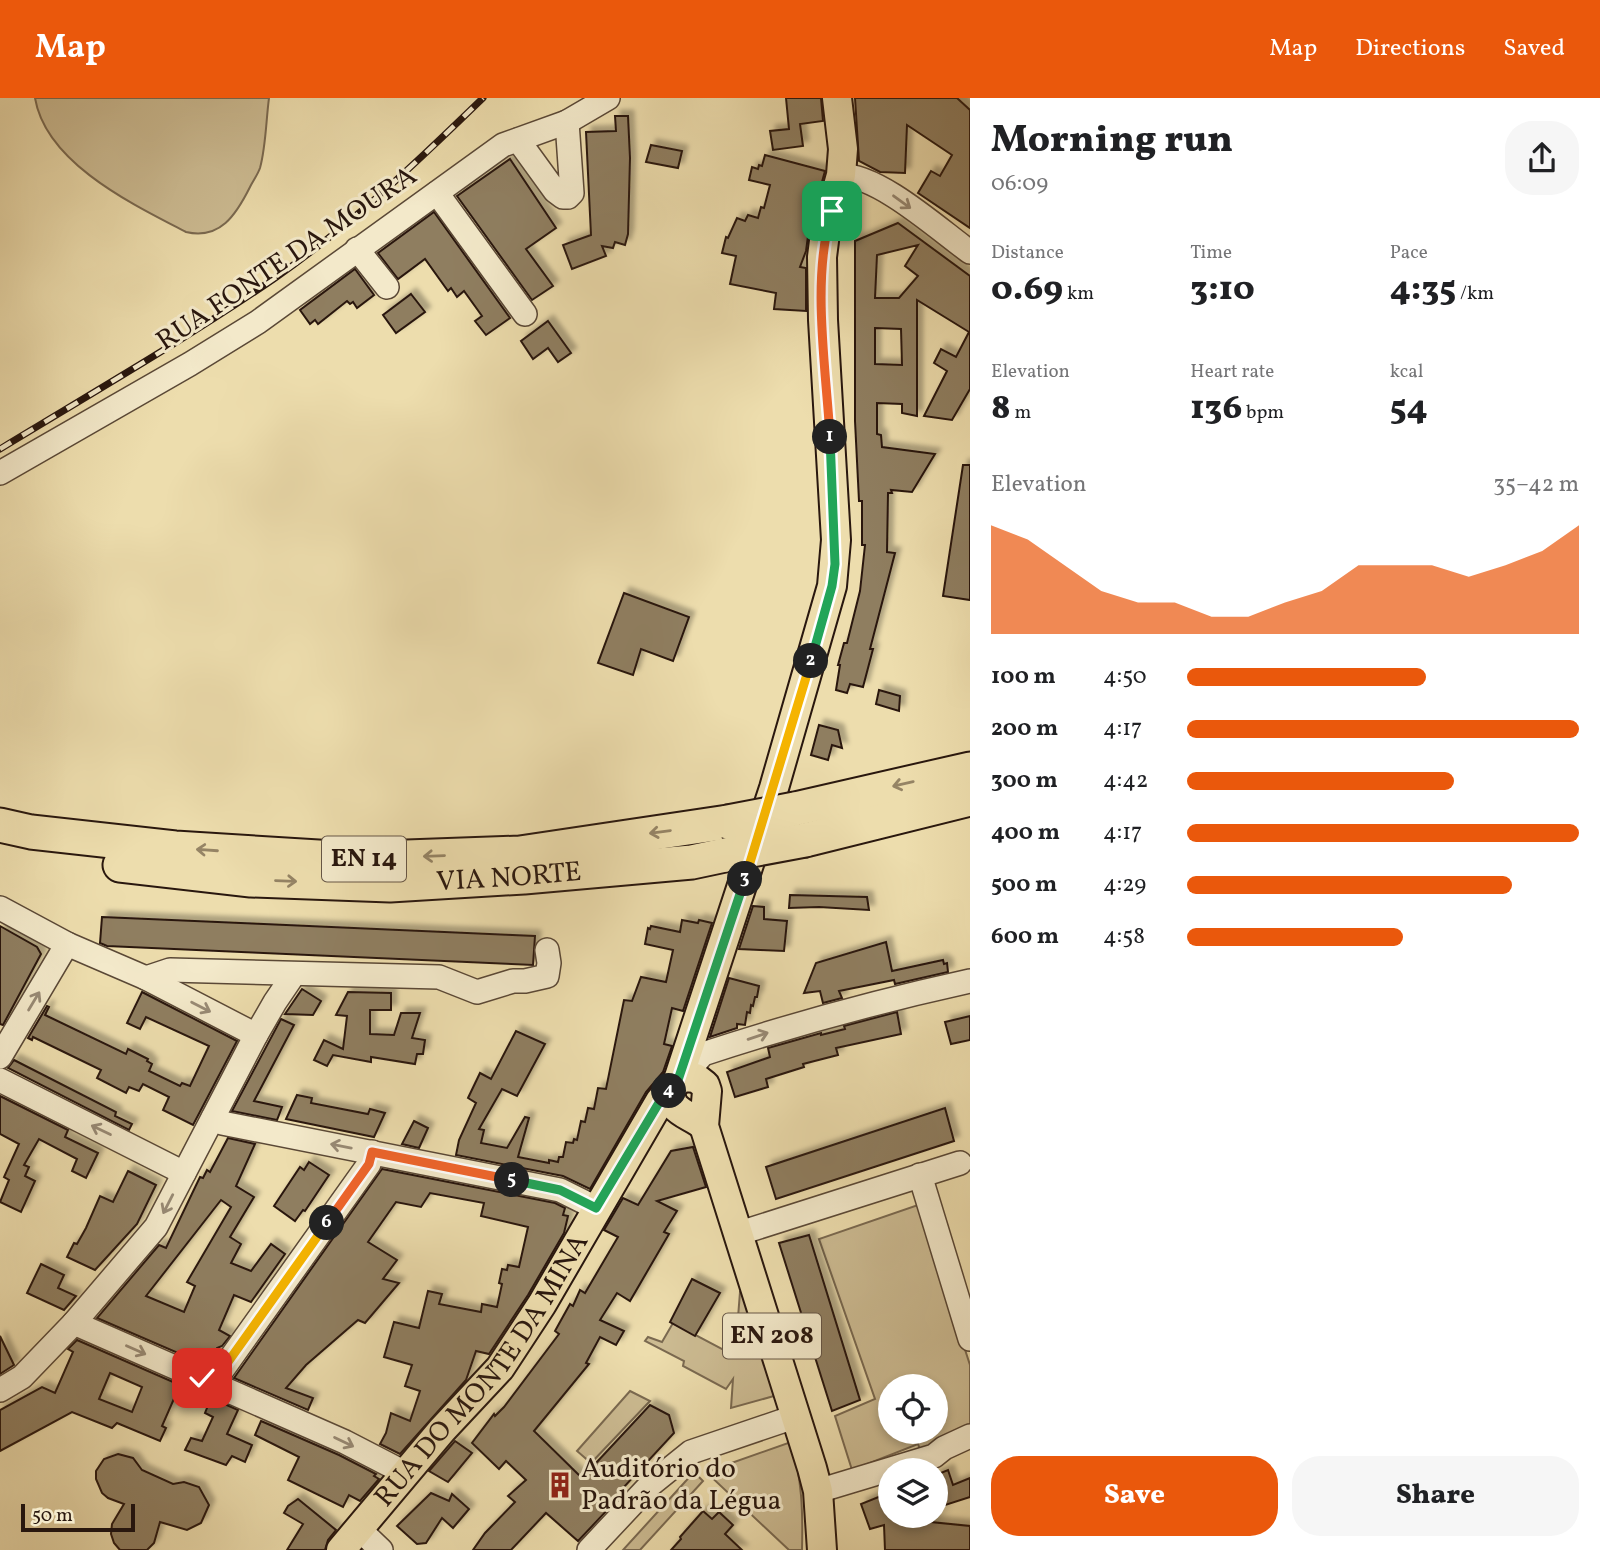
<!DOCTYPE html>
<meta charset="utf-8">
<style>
:root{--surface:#fff;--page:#f6f6f6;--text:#202124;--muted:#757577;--accent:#ea580c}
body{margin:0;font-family:Vollkorn,serif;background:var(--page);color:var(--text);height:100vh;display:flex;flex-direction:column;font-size:26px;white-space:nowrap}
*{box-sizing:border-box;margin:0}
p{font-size:23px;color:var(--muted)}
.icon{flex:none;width:38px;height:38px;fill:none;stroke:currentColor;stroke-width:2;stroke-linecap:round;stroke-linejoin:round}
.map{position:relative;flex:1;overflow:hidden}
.side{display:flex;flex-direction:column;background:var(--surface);width:630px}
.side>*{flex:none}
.fabs{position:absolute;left:878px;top:1276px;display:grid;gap:14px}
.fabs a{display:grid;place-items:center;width:70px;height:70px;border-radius:50%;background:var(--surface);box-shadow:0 4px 10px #0003;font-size:35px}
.scale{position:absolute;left:21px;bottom:18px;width:114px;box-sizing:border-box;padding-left:7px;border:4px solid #29170e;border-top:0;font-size:19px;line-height:24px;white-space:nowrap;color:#29170e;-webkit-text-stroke:5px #f3e9ca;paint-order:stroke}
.pin{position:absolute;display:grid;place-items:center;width:60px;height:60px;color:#fff;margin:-30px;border-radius:14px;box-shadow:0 4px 10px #0006}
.km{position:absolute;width:35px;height:35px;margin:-18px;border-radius:50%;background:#222;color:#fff;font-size:19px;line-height:35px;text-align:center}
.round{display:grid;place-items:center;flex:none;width:74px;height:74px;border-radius:28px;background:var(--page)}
.summary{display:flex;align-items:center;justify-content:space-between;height:119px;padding:0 21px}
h1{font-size:38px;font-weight:800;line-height:52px}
.figures{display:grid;grid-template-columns:repeat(3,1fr);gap:10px;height:119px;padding:7px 21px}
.figures div{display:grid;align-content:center}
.figures b{font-size:35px;font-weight:800}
.figures small{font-size:19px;font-weight:400}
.figures p{font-size:19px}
.chart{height:196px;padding:14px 21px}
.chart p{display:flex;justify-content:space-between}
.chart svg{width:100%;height:126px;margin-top:7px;fill:var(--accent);opacity:.7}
.button{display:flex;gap:14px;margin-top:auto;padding:14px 21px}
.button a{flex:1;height:80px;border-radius:28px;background:var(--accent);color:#fff;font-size:28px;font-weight:800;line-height:80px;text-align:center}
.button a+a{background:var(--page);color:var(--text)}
ul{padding:0 21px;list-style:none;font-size:23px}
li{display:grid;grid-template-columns:112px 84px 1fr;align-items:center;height:52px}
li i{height:18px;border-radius:9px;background:var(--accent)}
header{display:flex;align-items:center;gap:42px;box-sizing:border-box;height:98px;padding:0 35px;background:var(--accent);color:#fff}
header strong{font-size:33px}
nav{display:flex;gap:38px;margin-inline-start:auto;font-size:24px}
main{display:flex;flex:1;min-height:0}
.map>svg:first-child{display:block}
</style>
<header>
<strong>Map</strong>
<nav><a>Map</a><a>Directions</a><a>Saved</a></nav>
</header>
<main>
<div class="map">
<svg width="970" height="1452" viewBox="0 0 970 1452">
<defs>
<filter id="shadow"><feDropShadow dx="5.5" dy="-5.5" stdDeviation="2" flood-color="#0004"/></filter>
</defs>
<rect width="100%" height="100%" fill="#edddad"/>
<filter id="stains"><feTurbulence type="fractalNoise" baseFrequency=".00286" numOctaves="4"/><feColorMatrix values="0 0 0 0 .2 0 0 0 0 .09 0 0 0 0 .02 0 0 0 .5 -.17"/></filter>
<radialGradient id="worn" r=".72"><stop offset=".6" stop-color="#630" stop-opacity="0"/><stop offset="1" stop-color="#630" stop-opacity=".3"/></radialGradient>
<g fill="#ccbb92" stroke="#7a6950" stroke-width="2" fill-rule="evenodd">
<path d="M35 0H269C266 22 266 48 260 70 258 76 253 83 250 89 236 117 220 142 186 134 132 106 46 65 35 0Z"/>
<path d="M918 1107 970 1267V1330L920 1352 918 1346 852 1372 835 1318 875 1301 819 1141ZM891 1288H936V1334H891Z"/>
<polygon points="740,1194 743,1194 772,1282 774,1298 731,1310 733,1281 726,1291 683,1268 684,1263 645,1243 648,1239 662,1244 673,1225 735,1258"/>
<polygon points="630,1293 650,1303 591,1365 577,1353"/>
<path d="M791 1344C802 1380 803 1414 802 1452H789L706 1374Z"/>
<polygon points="694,1374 703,1383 640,1452 623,1452"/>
</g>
<g fill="#8f7e61" stroke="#29170e" stroke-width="2" fill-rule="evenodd" filter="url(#shadow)">
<polygon points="786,0 821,0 823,23 800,26 803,48 773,52 770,33 789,31"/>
<polygon points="855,0 957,0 970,12 970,130 918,95 931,73 940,78 952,57 907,27 905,75 880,74 859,63"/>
<polygon points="615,18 628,18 630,60 628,136 625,147 615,144 613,150 602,148 606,158 572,171 563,147 591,137 586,34 616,33"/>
<polygon points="651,47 682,53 678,70 646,64"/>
<polygon points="765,57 825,73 809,131 806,153 800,169 806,170 806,213 774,211 776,195 730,186 736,158 722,155 726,139 728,140 737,120 745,123 748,117 758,120 761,109 764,110 770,87 749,82 752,69 758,71 759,67 762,68"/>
<polygon points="510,61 556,130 526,151 553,188 532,202 457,98"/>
<polygon points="434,114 510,220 486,237 475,223 482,218 464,193 457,199 451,190 448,193 425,161 398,181 378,155"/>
<path d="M898 125 970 178V291L952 322 924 318 947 273 934 265 941 251 956 259 969 234 917 202V318L902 315V306L877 305V336L881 337 882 349 935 356 912 394 891 392 892 395H888L887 454 895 455 870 551H873L863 589 850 586 847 595 836 592 840 567H838L844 545H847L860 493 865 447H862V403H859L855 323V143ZM918 147 905 168 918 178 899 200H875L877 157ZM875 230 901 231 902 267 875 266Z"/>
<polygon points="355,171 374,197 357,210 353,204 350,206 347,203 318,226 315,222 310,226 300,212"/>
<polygon points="411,196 425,214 396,235 383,217"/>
<polygon points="548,223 571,255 558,264 548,250 533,261 521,243"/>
<polygon points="963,367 970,367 970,502 943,498"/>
<polygon points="624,495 689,519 673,563 641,551 633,577 598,565"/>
<polygon points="879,592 900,598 899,613 876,606"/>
<polygon points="819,627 838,632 842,650 832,647 828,662 811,657"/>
<polygon points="790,797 867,799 869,812 819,809 789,810"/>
<polygon points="753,808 764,809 764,821 787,823 784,853 739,851"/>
<polygon points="102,819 535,838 533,867 107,848 100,845"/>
<polygon points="682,822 698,825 699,822 712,825 683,913 672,910 664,946 672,948 663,974 646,994 590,1091 563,1078 456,1057 459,1042 476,1005 468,1000 480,975 491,981 516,933 545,946 517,998 502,991 479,1031 484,1032 481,1045 507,1050 525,1019 529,1020 518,1059 549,1065 549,1062 558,1064 559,1059 563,1059 566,1044 573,1045 574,1041 577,1042 581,1023 585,1024 588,1010 594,1011 598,990 606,991 624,902 632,903 641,879 666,884 673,852 645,846 648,830 650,831 651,828 680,834"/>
<polygon points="0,828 37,849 41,856 3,927 0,926"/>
<polygon points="886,844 892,873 943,862 944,866 947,865 948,874 895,886 894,882 839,893 842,900 823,905 820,893 804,895 816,865"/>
<polygon points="729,880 759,888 757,899 755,899 753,908 751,907 750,915 747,914 745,927 737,926 737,930 710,939"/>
<polygon points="302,891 321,903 313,917 285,916"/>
<polygon points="142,894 237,943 193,1027 163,1012 169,999 143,986 139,993 129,989 126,995 97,980 101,972 33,939 32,942 28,940 47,908 49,909 45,917 126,956 128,951 148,961 147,963 152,966 149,973 180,988 182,985 190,988 209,948 146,919 140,931 127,925"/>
<polygon points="348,894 391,895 391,912 370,912 370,936 394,937 401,915 420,915 412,940 425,942 423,956 417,956 415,966 371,959 371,964 333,957 327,968 314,962 324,942 343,951 347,918 336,917"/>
<polygon points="897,914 901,936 836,950 838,957 803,966 804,969 766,981 768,989 735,999 727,974 770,959 768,950 821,935 821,937 845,931 844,928"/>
<polygon points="970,918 970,942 951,946 945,924"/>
<polygon points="281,921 294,927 254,1003 282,1009 277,1022 232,1013"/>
<polygon points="14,962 116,1014 115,1018 132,1026 129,1032 8,970"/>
<polygon points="297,997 312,1000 311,1005 368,1016 370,1011 385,1015 374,1039 286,1021"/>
<polygon points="0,998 68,1032 65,1039 98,1055 86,1080 72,1073 77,1061 39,1041 24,1067 29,1069 25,1078 35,1083 21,1114 0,1104 9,1082 4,1079 19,1046 0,1036"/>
<polygon points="945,1010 954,1043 776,1101 766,1069"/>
<polygon points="414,1023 428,1030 419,1050 402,1046"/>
<path d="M228 1040 255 1046 236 1088 254 1099 230 1139 241 1146 231 1165 251 1173 271 1146 285 1156 251 1204 234 1197 219 1232 230 1238 222 1248 217 1250 208 1268 97 1220 159 1147 166 1150 200 1079 203 1080 207 1072 210 1074ZM221 1102 231 1109 187 1184 195 1188 184 1214 146 1198Z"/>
<polygon points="693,1049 706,1089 657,1103 677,1113 664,1134 669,1136 630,1203 617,1195 600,1222 624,1233 616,1247 600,1239 586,1265 589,1266 534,1333 582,1380 650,1307 669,1317 674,1335 610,1404 612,1407 578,1443 546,1415 511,1452 473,1452 485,1435 515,1404 508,1398 526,1382 506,1363 499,1371 472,1345 494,1316 495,1318 504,1309 559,1236 555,1233 570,1206 573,1208 580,1192 585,1195 618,1139 604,1132 623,1100 638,1107 671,1053"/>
<polygon points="309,1064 329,1077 305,1113 303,1112 295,1123 274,1108 300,1069 304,1072"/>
<polygon points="382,1071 555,1105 565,1110 563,1117 568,1118 564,1135 528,1197 489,1256 476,1253 466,1282 400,1356 380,1346 386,1335 391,1315 410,1323 420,1293 405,1288 412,1267 384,1259 394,1224 419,1230 428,1193 442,1196 439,1206 481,1214 482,1206 497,1209 502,1186 499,1185 502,1171 507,1172 508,1167 519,1169 528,1129 481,1118 484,1105 430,1095 421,1109 396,1104 368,1144 397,1162 383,1181 399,1185 365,1225 358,1222 306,1267 286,1290 313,1300 308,1312 234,1280"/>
<polygon points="128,1073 156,1087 137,1126 95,1172 67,1159 74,1145 77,1146 86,1130 100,1098 113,1104"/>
<polygon points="809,1137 860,1302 832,1313 779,1145"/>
<polygon points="41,1166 64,1177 58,1190 76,1198 64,1212 27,1195"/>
<polygon points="692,1181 720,1195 695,1238 670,1224"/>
<polygon points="0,1238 14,1267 0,1276"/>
<path d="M77 1242 180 1287 162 1328 166 1330 160 1343 117 1325 112 1330 72 1314 0 1353V1312L42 1289 55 1295 73 1254 68 1251ZM110 1275 142 1289 132 1314 99 1301Z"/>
<polygon points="211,1300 238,1312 227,1336 252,1347 245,1364 232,1358 226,1367 185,1352 191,1340 202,1343 213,1319 205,1315"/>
<polygon points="261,1323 339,1357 376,1376 374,1378 379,1381 360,1403 349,1397 343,1409 288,1382 299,1359 255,1337"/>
<polygon points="455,1343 472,1355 448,1384 429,1373"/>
<polygon points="118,1356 133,1360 142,1372 173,1386 184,1384 199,1389 209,1407 201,1425 187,1432 160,1424 154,1445 147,1452 120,1452 114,1445 111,1436 112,1426 124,1406 108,1400 102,1395 96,1381 96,1373 104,1361"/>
<polygon points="948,1372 953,1387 970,1380 970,1399 936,1410 936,1377"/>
<polygon points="891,1394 891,1420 970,1428 970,1452 885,1452 884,1427 870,1431 861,1406"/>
<polygon points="431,1395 449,1403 452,1396 469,1411 453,1430 442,1420 426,1445 417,1446 397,1428"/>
<polygon points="298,1401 336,1432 328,1442 325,1452 287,1452 303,1426 284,1415 288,1408"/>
<polygon points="703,1413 712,1421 719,1414 733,1427 725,1436 742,1452 671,1452 681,1441 680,1439"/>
</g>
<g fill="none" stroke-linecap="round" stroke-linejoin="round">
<g stroke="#5a4836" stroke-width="26">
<g id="minor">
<polyline points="518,42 555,93 563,99 568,99 572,95 567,24"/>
<path d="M841 77C880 78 937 130 970 154"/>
<polyline points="437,95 525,216"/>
<polyline points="357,151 387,189"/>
<polyline points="0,375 190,266 258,224 503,47 567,24 608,0"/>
<polyline points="0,810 67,846 146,880 256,937"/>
<polyline points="146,880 170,872 439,879 477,894 513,883 525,883 547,878 549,865 547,852"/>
<polyline points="0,959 67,846"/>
<path d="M696 964 703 956C791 927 879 903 970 883"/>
<polyline points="0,982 184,1075"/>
<polyline points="213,1020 222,1025 560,1092 596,1110"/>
<polyline points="920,1077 970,1241"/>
<polyline points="740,1135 960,1065"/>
<polyline points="74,1225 345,1344 405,1375"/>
<polyline points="213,1285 369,1066 372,1054"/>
<polyline points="0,1292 22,1279 74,1225 156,1129 256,937 275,904 294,876"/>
<polyline points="818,1393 934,1358 944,1350 970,1338"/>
<polyline points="359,1431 381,1452"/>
<polyline points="589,1452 650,1387 691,1354 797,1318"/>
</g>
</g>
<g stroke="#29170e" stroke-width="32">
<g id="major">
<polyline points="678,982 774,690 832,488 836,442 823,222 822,159 825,135 841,77 843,51 837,0"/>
<path d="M671 991C667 1014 691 1016 704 1028"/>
<path id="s1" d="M341 1452 442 1332 500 1270 542 1206 660 1003 678 982 684 979 696 980 705 987 707 993 704 1028 812 1370 818 1393 822 1452"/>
</g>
</g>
<g stroke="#29170e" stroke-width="37">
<g id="highway">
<polyline points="795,711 970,671"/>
<polyline points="0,727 31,734 175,750 351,761 520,755 728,724"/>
<polyline points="805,742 970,701"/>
<path id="s2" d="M120 767 251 782 390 787 524 779 692 764 725 757"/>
</g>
</g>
<use href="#minor" stroke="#f3e9ca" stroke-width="23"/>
<use href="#major" stroke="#edddad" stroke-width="28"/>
<use href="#highway" stroke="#edddad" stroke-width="33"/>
<g stroke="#29170e" stroke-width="7">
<path id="rail" d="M0 351C92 295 186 241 275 180 350 128 417 64 483 0"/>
</g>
<use href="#rail" stroke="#f3e9ca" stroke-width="4.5" stroke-dasharray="13" stroke-linecap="butt"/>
<g stroke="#29170e" stroke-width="37" stroke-linecap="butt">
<g id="highway-bridge">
<polyline points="728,724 795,711"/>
<polyline points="725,757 805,742"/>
</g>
</g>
<use href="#highway-bridge" stroke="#edddad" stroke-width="33"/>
</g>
<defs><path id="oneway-shaft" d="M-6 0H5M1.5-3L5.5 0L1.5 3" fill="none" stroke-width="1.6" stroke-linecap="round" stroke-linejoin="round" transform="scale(1.75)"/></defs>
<g stroke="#988a75">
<use href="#oneway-shaft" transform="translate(902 104) rotate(36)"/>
<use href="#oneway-shaft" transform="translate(34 903) rotate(-59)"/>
<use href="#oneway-shaft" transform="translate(201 909) rotate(27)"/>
<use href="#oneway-shaft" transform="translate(758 938) rotate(-19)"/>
<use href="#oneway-shaft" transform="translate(101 1032) rotate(-154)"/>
<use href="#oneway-shaft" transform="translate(341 1048) rotate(-169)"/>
<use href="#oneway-shaft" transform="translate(168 1106) rotate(117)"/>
<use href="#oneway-shaft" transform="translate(136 1252) rotate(24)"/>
<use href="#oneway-shaft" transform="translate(344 1344) rotate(26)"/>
</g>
<g stroke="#958465">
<use href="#oneway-shaft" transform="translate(903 686) rotate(167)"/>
<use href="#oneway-shaft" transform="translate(660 734) rotate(172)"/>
<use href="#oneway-shaft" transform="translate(207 752) rotate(-176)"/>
<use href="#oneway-shaft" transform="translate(434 758) rotate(178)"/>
<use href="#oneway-shaft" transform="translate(286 783) rotate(2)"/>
</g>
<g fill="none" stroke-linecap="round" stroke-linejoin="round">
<g stroke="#fff" stroke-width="14">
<path id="split-1" d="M830 339C826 269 811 180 832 113"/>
</g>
<g stroke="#fff" stroke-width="14">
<polyline id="split-2" points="811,563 832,488 835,466 830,339"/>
</g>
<g stroke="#fff" stroke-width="14">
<polyline id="split-3" points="745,781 811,563"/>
</g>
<g stroke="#fff" stroke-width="14">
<polyline id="split-4" points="669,993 678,982 745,781"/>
</g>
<g stroke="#fff" stroke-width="14">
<polyline id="split-5" points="512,1082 560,1092 596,1110 660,1003 669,993"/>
</g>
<g stroke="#fff" stroke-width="14">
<polyline id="split-6" points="327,1125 369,1066 372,1054 512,1082"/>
</g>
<g stroke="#fff" stroke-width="14">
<polyline id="split-7" points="202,1280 213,1285 327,1125"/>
</g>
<use href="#split-1" stroke="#f0652b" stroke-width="9"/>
<use href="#split-2" stroke="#22a559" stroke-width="9"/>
<use href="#split-3" stroke="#f5b400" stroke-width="9"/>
<use href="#split-4" stroke="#22a559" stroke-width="9"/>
<use href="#split-5" stroke="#22a559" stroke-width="9"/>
<use href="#split-6" stroke="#f0652b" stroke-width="9"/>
<use href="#split-7" stroke="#f5b400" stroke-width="9"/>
</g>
<defs>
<g id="building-bare" transform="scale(2.1)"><path d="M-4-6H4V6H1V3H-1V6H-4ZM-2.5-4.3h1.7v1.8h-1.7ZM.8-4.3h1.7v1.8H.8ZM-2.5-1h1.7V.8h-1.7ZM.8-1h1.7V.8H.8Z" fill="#8f2418" stroke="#f3e9ca" stroke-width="2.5" paint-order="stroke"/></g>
</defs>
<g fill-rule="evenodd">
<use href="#building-bare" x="560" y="1387"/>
</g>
<g text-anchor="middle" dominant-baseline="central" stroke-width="6" stroke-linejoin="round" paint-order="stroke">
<g fill="#f3e9ca" stroke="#665646" stroke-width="2">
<rect x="322" y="738.5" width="84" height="45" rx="5"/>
<rect x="723" y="1215.5" width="98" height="45" rx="5"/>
</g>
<g font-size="26" font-weight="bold" fill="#29170e">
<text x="364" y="761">EN 14</text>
<text x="772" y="1238">EN 208</text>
</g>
<g font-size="28" fill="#29170e" stroke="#f3e9ca">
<text transform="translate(287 161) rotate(-34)">RUA FONTE DA MOURA</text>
<text stroke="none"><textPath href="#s2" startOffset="390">VIA NORTE</textPath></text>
<text stroke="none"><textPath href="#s1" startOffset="229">RUA DO MONTE DA MINA</textPath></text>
</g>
<g font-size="28" fill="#29170e" stroke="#f3e9ca" text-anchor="start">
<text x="581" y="1371">Auditório do<tspan x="581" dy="32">Padrão da Légua</tspan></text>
</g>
</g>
<rect width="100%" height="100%" filter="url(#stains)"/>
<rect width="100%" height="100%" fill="url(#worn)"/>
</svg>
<div class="fabs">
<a><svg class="icon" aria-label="locate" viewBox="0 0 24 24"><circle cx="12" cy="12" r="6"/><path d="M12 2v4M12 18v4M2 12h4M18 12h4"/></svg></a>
<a><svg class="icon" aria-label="layers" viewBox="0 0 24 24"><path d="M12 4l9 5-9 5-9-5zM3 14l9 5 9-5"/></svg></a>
</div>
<div class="scale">50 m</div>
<div class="pin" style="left:832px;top:113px;background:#1e9e55"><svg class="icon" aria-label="arrive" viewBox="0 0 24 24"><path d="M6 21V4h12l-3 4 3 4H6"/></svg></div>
<div class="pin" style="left:202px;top:1280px;background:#d93025"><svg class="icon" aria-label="check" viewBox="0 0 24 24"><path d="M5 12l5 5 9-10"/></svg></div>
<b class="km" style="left:830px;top:339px">1</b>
<b class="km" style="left:811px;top:563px">2</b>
<b class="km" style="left:745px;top:781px">3</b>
<b class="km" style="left:669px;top:993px">4</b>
<b class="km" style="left:512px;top:1082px">5</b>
<b class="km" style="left:327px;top:1125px">6</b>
</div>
<section class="side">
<div class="summary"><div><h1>Morning run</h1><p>06:09</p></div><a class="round"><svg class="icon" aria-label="share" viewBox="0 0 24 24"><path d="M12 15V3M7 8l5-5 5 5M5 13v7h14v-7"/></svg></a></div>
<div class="figures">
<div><p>Distance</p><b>0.69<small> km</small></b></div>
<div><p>Time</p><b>3:10</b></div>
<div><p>Pace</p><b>4:35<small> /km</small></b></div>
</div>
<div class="figures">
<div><p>Elevation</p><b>8<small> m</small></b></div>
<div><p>Heart rate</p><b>136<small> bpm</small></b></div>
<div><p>kcal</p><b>54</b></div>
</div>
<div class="chart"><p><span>Elevation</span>35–42 m</p>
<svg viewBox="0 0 160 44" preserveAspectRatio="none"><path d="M0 44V6L10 11L20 20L30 29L40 33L50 33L60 38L70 38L80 33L90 29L100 20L110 20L120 20L130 24L140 20L150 15L160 6V44z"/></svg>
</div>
<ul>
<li><b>100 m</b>4:50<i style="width:61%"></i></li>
<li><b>200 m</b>4:17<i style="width:100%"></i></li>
<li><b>300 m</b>4:42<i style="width:68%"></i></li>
<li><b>400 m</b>4:17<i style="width:100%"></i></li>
<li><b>500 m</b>4:29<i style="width:83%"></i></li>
<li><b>600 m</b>4:58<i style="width:55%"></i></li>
</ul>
<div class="button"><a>Save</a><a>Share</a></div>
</section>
</main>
